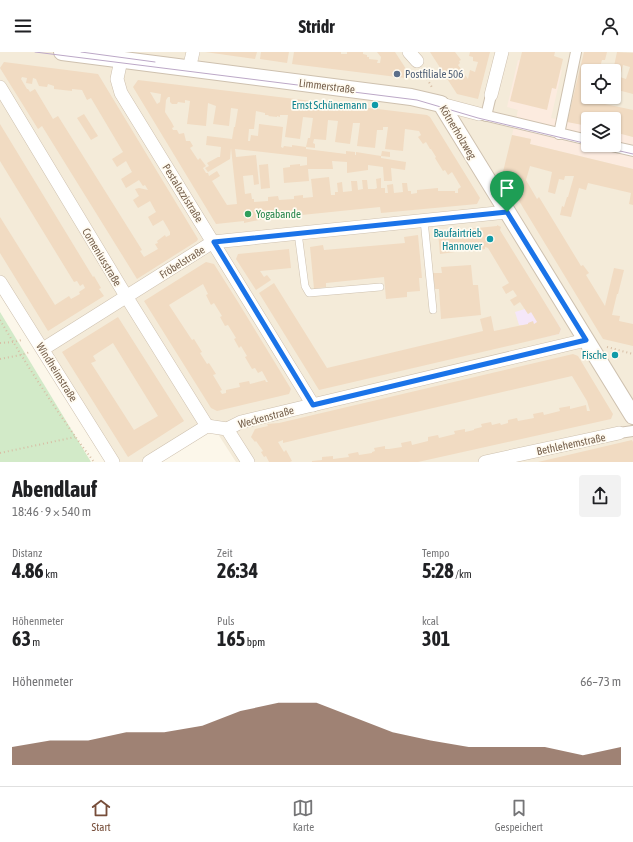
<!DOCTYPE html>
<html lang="de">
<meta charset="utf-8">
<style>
:root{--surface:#fff;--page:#f2f2f2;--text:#202124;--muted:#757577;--line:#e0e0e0;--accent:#774e3a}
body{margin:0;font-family:"Asap Condensed",sans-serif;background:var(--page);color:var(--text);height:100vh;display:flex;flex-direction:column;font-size:15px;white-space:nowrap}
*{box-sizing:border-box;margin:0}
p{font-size:13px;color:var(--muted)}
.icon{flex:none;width:22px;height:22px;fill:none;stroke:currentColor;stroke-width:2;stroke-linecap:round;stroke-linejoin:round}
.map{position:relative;height:410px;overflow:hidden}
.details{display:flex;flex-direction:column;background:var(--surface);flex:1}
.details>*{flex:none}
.tools{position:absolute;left:581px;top:12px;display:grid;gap:8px}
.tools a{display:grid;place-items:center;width:40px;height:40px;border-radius:4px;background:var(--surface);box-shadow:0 1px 3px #0004;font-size:20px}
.pin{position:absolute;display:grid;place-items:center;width:34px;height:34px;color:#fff;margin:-41px -17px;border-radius:50% 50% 50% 0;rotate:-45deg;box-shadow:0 0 4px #0007}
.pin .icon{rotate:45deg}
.round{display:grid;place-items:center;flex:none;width:42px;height:42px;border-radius:4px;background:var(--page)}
.headline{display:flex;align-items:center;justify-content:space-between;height:68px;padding:0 12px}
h1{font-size:22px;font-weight:700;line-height:30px}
.metrics{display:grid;grid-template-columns:repeat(3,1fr);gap:6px;height:68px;padding:4px 12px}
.metrics div{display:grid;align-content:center}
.metrics b{font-size:20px;font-weight:700}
.metrics small{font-size:11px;font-weight:400}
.metrics p{font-size:11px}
.chart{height:112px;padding:8px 12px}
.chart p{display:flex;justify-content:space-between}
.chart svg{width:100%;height:72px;margin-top:4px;fill:var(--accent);opacity:.7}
header{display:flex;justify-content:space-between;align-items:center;height:52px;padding:0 12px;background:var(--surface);font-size:18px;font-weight:700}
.tabs{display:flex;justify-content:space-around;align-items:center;height:56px;border-top:1px solid var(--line);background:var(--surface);font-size:11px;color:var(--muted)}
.tabs a{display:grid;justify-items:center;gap:2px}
.tabs .active{color:var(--accent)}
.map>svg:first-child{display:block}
</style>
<header><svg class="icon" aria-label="menu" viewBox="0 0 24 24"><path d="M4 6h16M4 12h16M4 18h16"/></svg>Stridr<svg class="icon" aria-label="person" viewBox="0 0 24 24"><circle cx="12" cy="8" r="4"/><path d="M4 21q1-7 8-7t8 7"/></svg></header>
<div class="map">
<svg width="633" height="410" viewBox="0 0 633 410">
<rect width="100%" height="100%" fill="#fcf7ea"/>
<path fill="#f4ebd9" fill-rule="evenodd" d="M0 0H633V410H236L207 365 150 410H113L0 232ZM588 19H614V45H588ZM588 67H614V93H588Z"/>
<polygon fill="#fcebdf" points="518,8 562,18 551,66 588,74 588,93 614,93 614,80 633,85 633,117 530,92 531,87 512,83 518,58 507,55"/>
<polygon fill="#f5e7f9" points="545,252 561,277 559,282 526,289 522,273 519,273 515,260 525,257 528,262"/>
<polygon fill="#d2eac8" points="0,260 91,410 0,410"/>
<g fill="#f1dbc2" fill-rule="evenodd">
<polygon points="205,0 257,0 255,7"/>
<polygon points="261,0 289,0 287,11 260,7"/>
<polygon points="294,0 341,0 341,2 347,2 347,0 363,0 363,2 367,3 367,5 369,5 369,7 378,8 377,11 380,11 381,5 377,0 395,0 408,20 405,26 292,12"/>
<polygon points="430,0 455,0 461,8 459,9 460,11 458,13 468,27 470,18 475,20 478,10 473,9 473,5 469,4 470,0 490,0 478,47 457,42"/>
<polygon points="522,0 555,0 554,4 563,7 556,37 552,36 547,58 510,49"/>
<polygon points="584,0 607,0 605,8 602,8 599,19 588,19 588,45 592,45 591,49 633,58 633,85 614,80 614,67 588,67 588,74 567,70"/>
<path d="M617 0 633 1V42L614 37V19H613ZM623 13 630 15 626 27 620 25Z"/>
<path d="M4 10 98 22 198 187 197 189 137 227 42 74 38 77 0 16ZM22 25 27 26 26 31 32 32 33 26 36 27 39 34 47 35 48 32 54 34V37L72 39V37L82 38 87 48 91 46 123 100 112 107 117 115 126 109 132 120 121 127 126 136 139 128 143 134 145 133 148 138 139 136 135 137 139 144 133 148 138 156 150 149 156 160 148 165 153 174 163 168 170 180V183L166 185 165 183 157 189 158 191 155 192 158 197 144 205 140 199 142 198 58 64 53 67 35 37 30 40 28 37H27L21 27Z"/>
<path d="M138 28 427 63 430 65 480 146 477 152 381 161 380 155 282 165V167L269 168V166L244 171V169L216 172 133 35ZM150 40 161 42 160 50 157 52ZM168 45H170V50L172 52H177L178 50 185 51V48L190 49 187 72 206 74 208 51 216 54 213 72 229 74 231 56 238 57 235 75H234L232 87 207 84 206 93 221 95 220 105H218L207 111 209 114 205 116 208 120 230 107 231 96 237 152 227 153 212 129 220 124 217 119 209 124 208 121H206L203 116 206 114 200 106 198 108 190 96 193 94 190 89H186L184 81 179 82 177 78H173L172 76 174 75 172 71 165 60 166 48ZM256 59 265 61V63H269L268 64 277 65V64L280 65V63H288L285 85 300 87 303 65 313 66 310 86H308L306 95 292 93V95L284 94 283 96 281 95 283 75 259 72 258 84 251 83 250 89H248L249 77H254ZM328 68 338 69 335 90 350 92 353 71H360L357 94 375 96 377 78H383V75H388L385 97 403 99 405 77 419 79 421 83 418 85 423 92 426 90 430 97H431L436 105 435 106 443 119 445 118 448 123 452 120 461 135 458 137V141H455V139H438V136L417 138V141L411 142V139H408L407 131H402L403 140 394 141 393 132 387 133 388 141H385V136H381V126L376 127 377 136 375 137H368L367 128H362L363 137 358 138 357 129H351L352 139 343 140 342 130 337 131 338 140H335V143H331L329 125 311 127 313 145 303 146V143L294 144V147L279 148 278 144 268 145V149L254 150V147H252L251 141 245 142 243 124 253 123 254 133 259 132 256 103 236 105 235 97 307 105V113L300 114V112L290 113V115L283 116 284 131 309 129 308 117H333L332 109 347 110V121L368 118V113L383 115 384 129H392L391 116 405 118 406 110 381 106V104L356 100V103H355V100L346 99V102L306 97V95L315 96V92L313 91 314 87 326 88Z"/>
<polygon points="84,62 98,84 91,88 77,66"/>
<polygon points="0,72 93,225 94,224 101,236 99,237 104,244 48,279 0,201 0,165 55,253 69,244 71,247 80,242 79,240 85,236 83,232 80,234 77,229 74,230 0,109"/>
<polygon points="512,83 531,87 530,92 633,117 633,153 629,152 631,141 588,131 586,138 579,136 571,165 560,163 562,154 564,155 567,145 568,145 574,124 565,124 564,128 559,127 555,142 548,140 552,120 530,114 526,128 537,147 539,145 581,214 583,213 589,221 586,223 605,254 614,216 624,218 618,242 617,242 612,263 620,264 619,269 633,272 633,294 603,287 507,129 501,128"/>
<polygon points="382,99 390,100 390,105 381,104"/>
<polygon points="268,112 270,136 261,137 259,113"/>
<polygon points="497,173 501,175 500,178 561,277 559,282 319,338 259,241 274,231 327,316 483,279 480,267 491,264 494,279 528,272 528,271 533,269 534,272 537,270 531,260 528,262 520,250 514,254 510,248 517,244 513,238 506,242 502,235 509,231 488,196 485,195 485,197 480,198 480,196 475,196 476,198 461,199 461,198 454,198 455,200 440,202 438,180 497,174"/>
<polygon points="418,183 422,226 419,226 420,239 407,240 407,245 386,247 384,225 326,231 326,235 314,237 310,195 323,193 324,198 405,191 404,185"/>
<polygon points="289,197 291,216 260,219 264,225 267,223 271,228 256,238 236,207 238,202"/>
<path d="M206 210 214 212 238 250 291 337 289 342 217 359 211 356 144 249ZM203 232 208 242 206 243 211 253 214 251 222 264 220 265 225 274 228 273 236 286 234 287 239 296 241 294 247 304 245 305 252 317 255 316 258 321 262 319 268 330H266L265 328 250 332 249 329 239 331 240 335 226 338V341L222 342 220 339 222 338 213 323 216 322 209 311 207 312 200 301 202 300 194 287 192 288 169 253Z"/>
<polygon points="471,213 473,233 478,233 481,263 441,267 439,237 435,237 433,221 442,221 441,215"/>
<path d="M118 265 184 369 128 405 62 300ZM113 291 158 364 134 378 91 311 96 309 93 304Z"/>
<polygon points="573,302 578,304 613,362 611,367 418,410 312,410 312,409 322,408 322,405 333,404 333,407 349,405 348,402 358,400 359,403 372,401 372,400 375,399 374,396 385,394 385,397 389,397 402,395 401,391 411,389 412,393 428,389 428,385 438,383 439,386 455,382 454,379 465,377 465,380 474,378 474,377 482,375 481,372 491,370 492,373 500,371 501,373 508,371 508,368 517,366 518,369 534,366 533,362 543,360 544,363 560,359 559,356 570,354 570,357 586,353 587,359 590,359 587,349 572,324 312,384 283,391 283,388 278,390 284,400 286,398 292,409 290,410 269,410 266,404 264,405 261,400 263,399 256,389 255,390 251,385 255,377 268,374 267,372 279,371"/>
<polygon points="632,388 633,390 633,410 538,410"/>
</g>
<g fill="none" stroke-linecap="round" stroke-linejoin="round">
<g stroke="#cec1af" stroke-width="8">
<g id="service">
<polyline points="424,168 433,258"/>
<polyline points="298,181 305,234 309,241 380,235"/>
</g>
</g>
<g stroke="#cec1af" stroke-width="12">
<g id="pedestrian">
<polyline points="479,62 588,88"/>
<polyline points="486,64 491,43"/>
<polyline points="559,82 576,0"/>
<polyline points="607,93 633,99"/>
<polyline points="619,381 633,379"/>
</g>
</g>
<g stroke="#cec1af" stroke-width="14">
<g id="minor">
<polyline points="409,0 417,9"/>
<polyline points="121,8 117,27 121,41 313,353"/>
<polyline points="189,17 193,0"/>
<polyline points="0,35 126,244 207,374"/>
<polyline points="491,43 502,0"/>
<polyline points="441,52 479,62"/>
<polyline points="0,230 113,410"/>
<polyline points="43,297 213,190 507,160"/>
<polyline points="227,377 241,370 586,288"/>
<polyline points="149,410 207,374 227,377 248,410"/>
<polyline points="485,410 619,381"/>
</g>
</g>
<g stroke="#cec1af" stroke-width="18">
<polyline id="tertiary" points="62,0 411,45 441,52 633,364"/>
</g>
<g stroke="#d7bea5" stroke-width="2" stroke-dasharray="1 3" stroke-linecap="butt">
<polyline points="423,20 433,37"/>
<path d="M0 268C29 317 60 365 94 410"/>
<polyline points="0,291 13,290 22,288"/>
<polyline points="607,295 633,302"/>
<polyline points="0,307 21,303 30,300"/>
<polyline points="0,401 75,385"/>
</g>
<use href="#service" stroke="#fff" stroke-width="7"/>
<use href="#pedestrian" stroke="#fff" stroke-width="10"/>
<use href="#minor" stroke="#fff" stroke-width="13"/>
<use href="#tertiary" stroke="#fff" stroke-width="16"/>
<g stroke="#bca8c7" stroke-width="1">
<polyline points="35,0 417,48 478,66 588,92"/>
<polyline points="81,0 155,10"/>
<polyline points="594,93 633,102"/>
</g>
</g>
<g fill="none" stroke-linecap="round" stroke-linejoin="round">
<g stroke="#fff" stroke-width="8">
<polygon id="route" points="507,160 586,288 313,353 214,190"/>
</g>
<use href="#route" stroke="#1a73e8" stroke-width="5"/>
</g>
<circle fill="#5c6f8a" stroke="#fffbf1" stroke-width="1.5" cx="397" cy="22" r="4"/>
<g fill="#0f9aa8" stroke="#fffbf1" stroke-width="1.5">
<circle cx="375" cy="53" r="4"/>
<circle cx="490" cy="187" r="4"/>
<circle cx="615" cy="303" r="4"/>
</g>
<circle fill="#2e9e5b" stroke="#fffbf1" stroke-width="1.5" cx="248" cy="162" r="4"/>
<g text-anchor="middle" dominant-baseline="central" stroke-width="3.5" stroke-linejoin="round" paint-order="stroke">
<g font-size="11" fill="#4e5e75" stroke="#fffbf1" text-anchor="start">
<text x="405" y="22">Postfiliale 506</text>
</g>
<g font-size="11" fill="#77614d" stroke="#fffbf1">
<text transform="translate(327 34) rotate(7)">Limmerstraße</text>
<text transform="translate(458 80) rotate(59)">Kötnerholzweg</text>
<text transform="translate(183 141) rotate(58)">Pestalozzistraße</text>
<text transform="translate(102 205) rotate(59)">Comeniusstraße</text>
<text transform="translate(182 210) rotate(-32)">Fröbelstraße</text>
<text transform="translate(57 320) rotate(58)">Windheimstraße</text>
<text transform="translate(266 365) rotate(-15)">Weckenstraße</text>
<text transform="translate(571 392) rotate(-12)">Bethlehemstraße</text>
</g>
<g font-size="11" fill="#0d838f" stroke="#fffbf1" text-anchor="end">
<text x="367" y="53">Ernst Schünemann</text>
<text x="482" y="181">Baufairtrieb<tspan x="482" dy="13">Hannover</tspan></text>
<text x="607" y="303">Fische</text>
</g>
<g font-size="11" fill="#27864d" stroke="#fffbf1" text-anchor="start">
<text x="256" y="162">Yogabande</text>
</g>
</g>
</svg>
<div class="tools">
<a><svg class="icon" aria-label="locate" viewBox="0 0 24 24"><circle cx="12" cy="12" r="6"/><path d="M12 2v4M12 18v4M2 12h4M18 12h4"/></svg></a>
<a><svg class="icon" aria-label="layers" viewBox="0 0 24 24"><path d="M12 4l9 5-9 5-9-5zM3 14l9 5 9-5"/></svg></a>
</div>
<div class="pin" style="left:507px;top:160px;background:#1e9e55"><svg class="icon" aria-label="arrive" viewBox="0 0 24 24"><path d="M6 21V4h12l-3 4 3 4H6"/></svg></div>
</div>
<section class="details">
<div class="headline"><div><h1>Abendlauf</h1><p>18:46 · 9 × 540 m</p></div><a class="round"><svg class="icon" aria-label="share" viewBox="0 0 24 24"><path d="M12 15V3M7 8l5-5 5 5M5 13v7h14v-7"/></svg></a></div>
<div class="metrics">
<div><p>Distanz</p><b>4.86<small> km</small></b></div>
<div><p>Zeit</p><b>26:34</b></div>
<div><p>Tempo</p><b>5:28<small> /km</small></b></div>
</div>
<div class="metrics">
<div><p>Höhenmeter</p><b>63<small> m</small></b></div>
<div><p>Puls</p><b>165<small> bpm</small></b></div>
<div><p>kcal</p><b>301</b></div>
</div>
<div class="chart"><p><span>Höhenmeter</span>66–73 m</p>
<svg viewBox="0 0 160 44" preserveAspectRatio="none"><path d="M0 44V33L10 29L20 29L30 24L40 24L50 20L60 11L70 6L80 6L90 15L100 24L110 29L120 33L130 33L140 33L150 38L160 33V44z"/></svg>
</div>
</section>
<nav class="tabs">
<a class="active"><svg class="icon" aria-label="home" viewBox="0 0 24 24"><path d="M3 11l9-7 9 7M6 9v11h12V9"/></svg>Start</a>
<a><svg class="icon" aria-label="map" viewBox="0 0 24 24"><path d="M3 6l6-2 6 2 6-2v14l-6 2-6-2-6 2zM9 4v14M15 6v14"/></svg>Karte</a>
<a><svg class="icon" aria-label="saved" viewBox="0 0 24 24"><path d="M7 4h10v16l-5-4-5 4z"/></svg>Gespeichert</a>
</nav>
